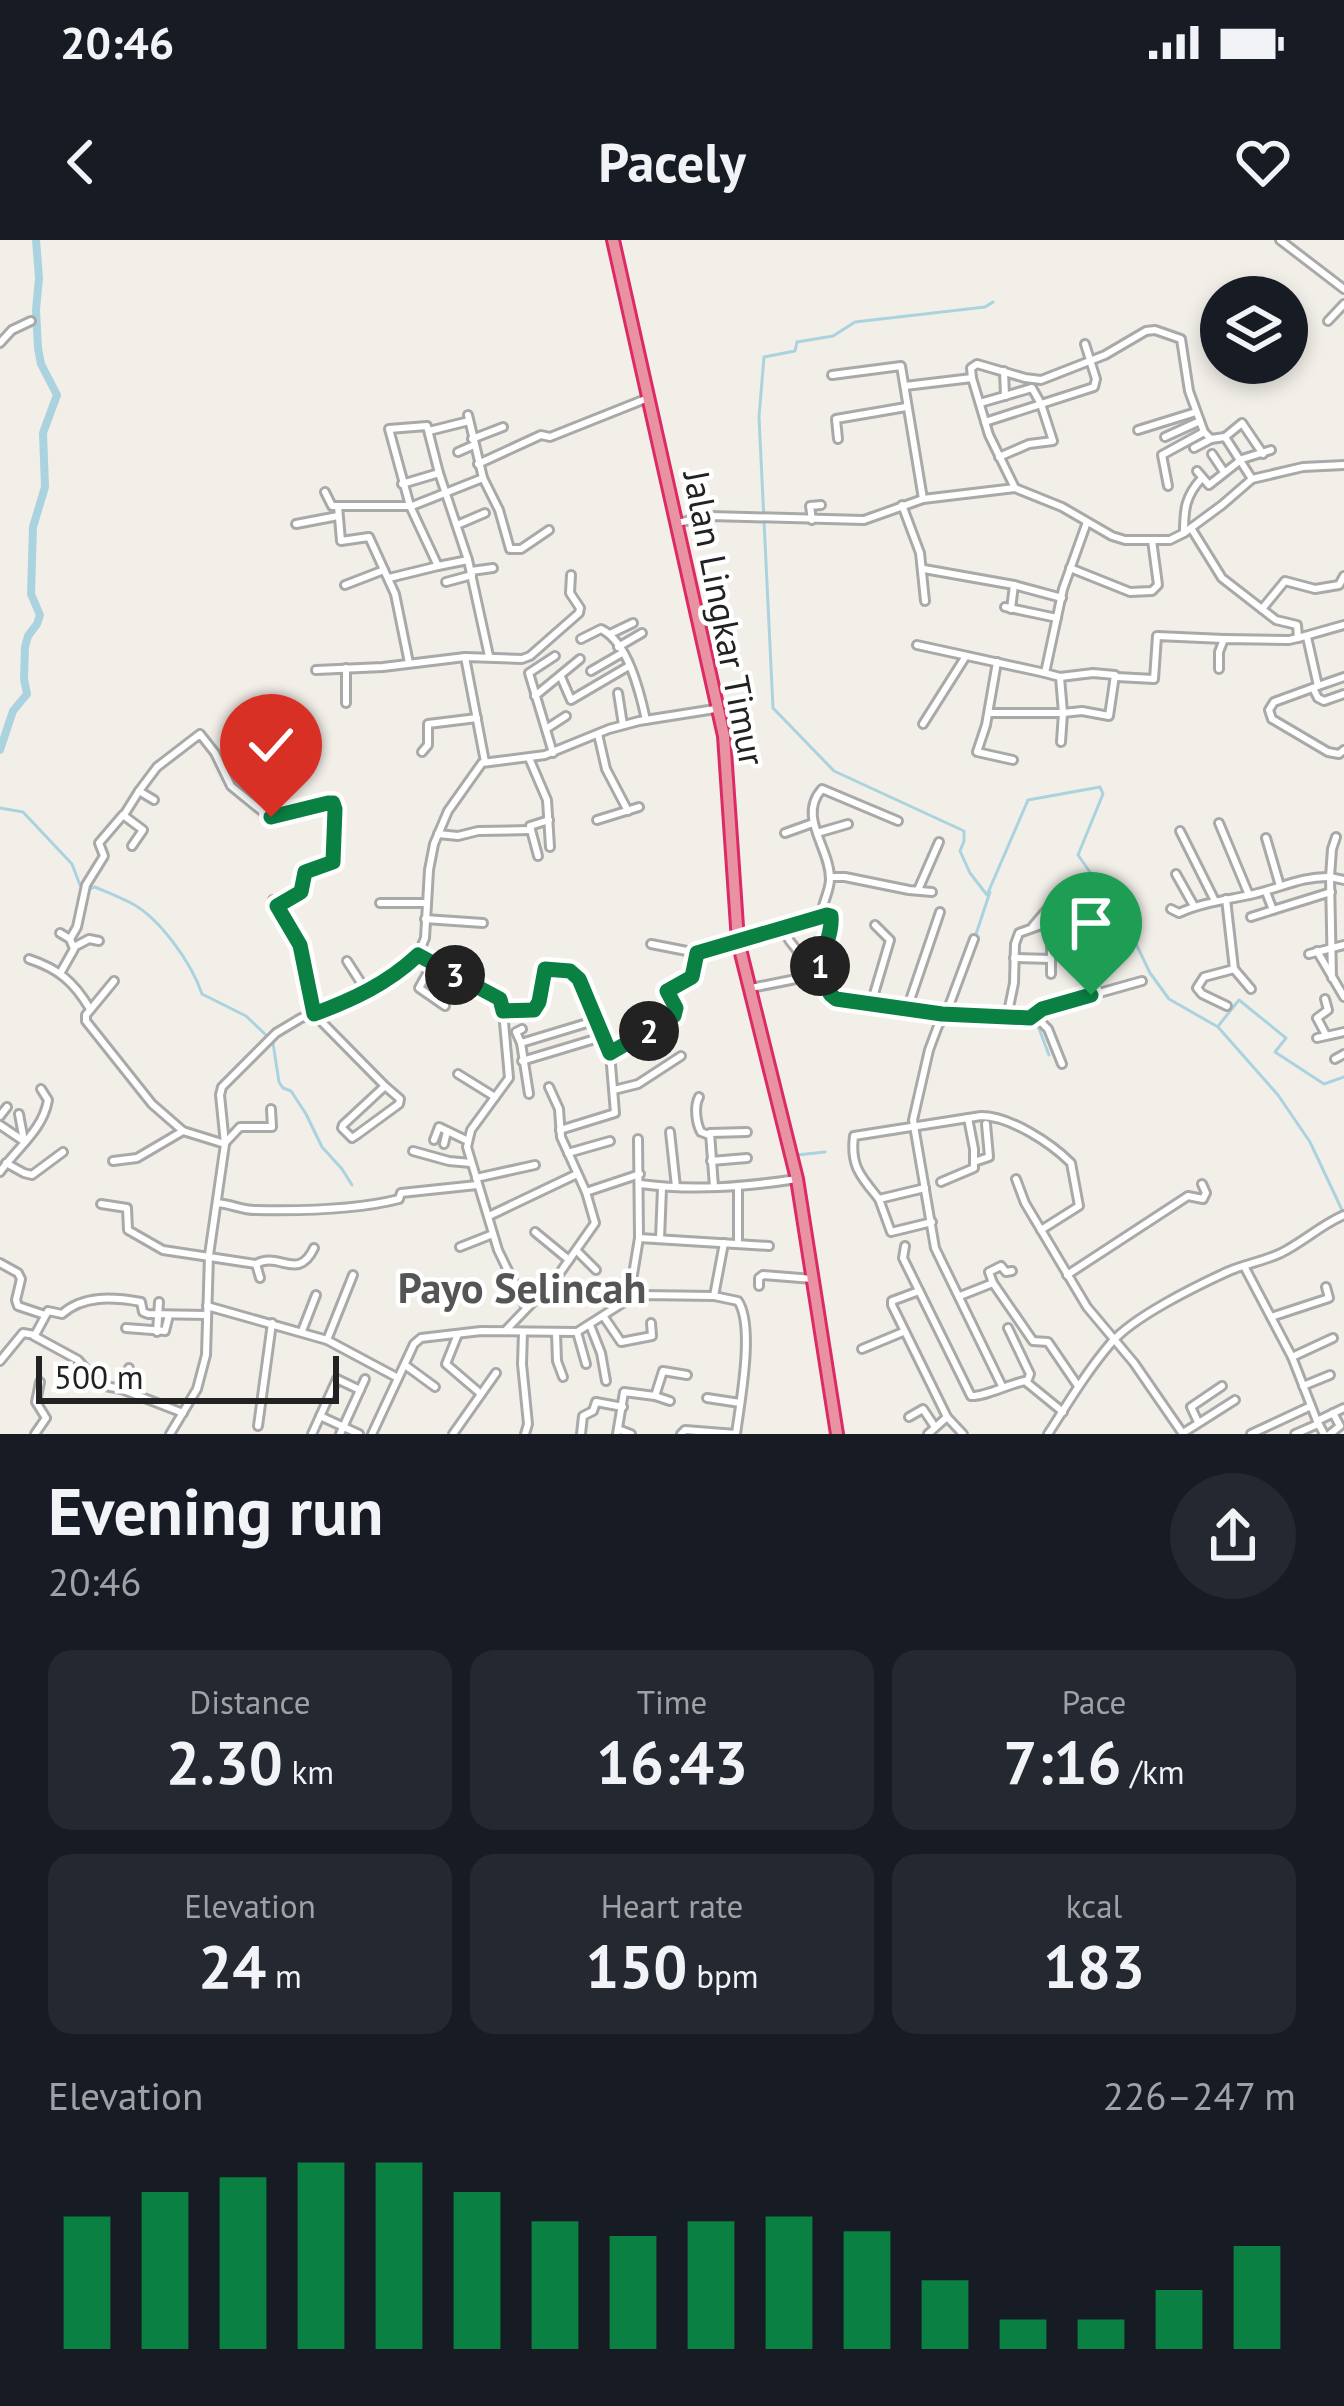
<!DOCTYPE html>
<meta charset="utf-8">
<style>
:root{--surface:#171b24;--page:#242831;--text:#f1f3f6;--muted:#9ea1a6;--accent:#0b8043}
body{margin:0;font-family:"PT Sans",sans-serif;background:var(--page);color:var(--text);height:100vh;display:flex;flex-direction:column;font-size:45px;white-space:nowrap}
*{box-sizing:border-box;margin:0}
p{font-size:39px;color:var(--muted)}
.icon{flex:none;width:66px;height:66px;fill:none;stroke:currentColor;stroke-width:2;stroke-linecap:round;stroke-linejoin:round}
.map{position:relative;height:1194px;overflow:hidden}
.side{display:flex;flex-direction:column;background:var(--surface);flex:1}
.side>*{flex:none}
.fabs{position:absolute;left:1200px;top:36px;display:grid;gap:24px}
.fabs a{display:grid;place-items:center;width:108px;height:108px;border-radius:50%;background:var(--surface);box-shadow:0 6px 18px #0003;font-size:60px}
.scale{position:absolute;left:36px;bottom:30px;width:303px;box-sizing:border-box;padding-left:12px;border:6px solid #222;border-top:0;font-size:33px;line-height:42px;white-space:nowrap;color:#222;-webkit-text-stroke:9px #fff;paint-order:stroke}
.pin{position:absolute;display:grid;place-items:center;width:102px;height:102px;color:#fff;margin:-123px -51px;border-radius:50% 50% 50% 0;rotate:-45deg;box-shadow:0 0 12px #0007}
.pin .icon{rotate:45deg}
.km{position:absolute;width:60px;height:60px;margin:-30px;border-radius:50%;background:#222;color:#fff;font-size:33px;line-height:60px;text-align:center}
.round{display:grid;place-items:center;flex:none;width:126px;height:126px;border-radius:63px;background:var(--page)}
.summary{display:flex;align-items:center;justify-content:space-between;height:204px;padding:0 48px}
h1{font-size:66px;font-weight:700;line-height:90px}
.figures{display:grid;grid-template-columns:repeat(3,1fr);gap:18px;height:204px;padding:12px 48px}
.figures div{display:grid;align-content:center;border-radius:24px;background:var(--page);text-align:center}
.figures b{font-size:60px;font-weight:700}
.figures small{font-size:33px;font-weight:400}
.figures p{font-size:33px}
.chart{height:336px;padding:24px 48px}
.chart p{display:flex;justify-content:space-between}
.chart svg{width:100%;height:216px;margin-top:12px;stroke:var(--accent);stroke-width:6}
.status{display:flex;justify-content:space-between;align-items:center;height:84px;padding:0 60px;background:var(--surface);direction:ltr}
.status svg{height:33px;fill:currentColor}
header{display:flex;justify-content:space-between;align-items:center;height:156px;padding:0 48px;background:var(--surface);font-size:54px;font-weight:700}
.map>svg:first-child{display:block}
</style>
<div class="status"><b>20:46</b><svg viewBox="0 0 49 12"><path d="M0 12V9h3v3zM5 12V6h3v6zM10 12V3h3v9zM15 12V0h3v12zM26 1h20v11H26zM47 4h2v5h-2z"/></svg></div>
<header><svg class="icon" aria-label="back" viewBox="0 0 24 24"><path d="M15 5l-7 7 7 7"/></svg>Pacely<svg class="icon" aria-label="heart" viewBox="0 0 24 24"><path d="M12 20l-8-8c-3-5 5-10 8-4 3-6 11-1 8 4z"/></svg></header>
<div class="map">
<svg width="1344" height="1194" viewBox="0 0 1344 1194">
<rect width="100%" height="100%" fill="#f2efe9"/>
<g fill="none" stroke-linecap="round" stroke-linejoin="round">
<g stroke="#aad3df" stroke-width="3">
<polyline points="993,62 985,67 855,82 833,96 797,102 795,111 764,117 759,177 773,468 834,531 964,591 964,601 960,611 970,633 987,655 1028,560 1100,547 1103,554 1078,615 1127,685 1150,733 1169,759 1218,787 1278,855 1310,902 1342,970"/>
<polyline points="0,568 23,572 72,624 80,645"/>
<path d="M89 649 95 647C107 652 120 657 131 663 160 678 192 724 202 754L246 776 267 796"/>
<polyline points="974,700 990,652"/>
<polyline points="951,770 958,749"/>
<polyline points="1037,783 1049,815"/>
<polyline points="1219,785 1239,760 1286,798 1275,812 1324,844 1344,837"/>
<polyline points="273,803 279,842 283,848 291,851 306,874 322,907 342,929 352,945"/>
<polyline points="797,915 825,912"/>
</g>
<polyline stroke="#aad3df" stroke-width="8" points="0,510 13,471 27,454 24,439 25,407 28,396 37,384 40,375 31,354 33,287 45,247 43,193 57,155 41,124 38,108 36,70 39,38 36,0"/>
<g stroke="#a9a9a9" stroke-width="12">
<g id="minor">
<polyline points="1280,0 1344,49"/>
<polyline points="1328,81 1344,64"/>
<polyline points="0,103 12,90 31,81"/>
<polyline points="1004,131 1005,156"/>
<polyline points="832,135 901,126 923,259"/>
<polyline points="972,138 971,128 977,124 1025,138 1041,140 1105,115 1146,91 1155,90 1181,99 1189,151 1204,192"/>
<polyline points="905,146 972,138 989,195 1015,248"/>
<polyline points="980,163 1032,148 1041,164 1053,201 1029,204 999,217"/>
<polyline points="468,175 483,238"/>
<polyline points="985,182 1094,147 1096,139 1085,104"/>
<polyline points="1138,190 1196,172"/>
<polyline points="429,191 469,181"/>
<polyline points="1165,197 1200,181"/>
<polyline points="1225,197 1242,183 1263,214"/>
<polyline points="472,199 503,187"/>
<polyline points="838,199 836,179 906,167"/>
<polyline points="1194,208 1211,199 1225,197 1252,239"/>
<polyline points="458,212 474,205"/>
<polyline points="1212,214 1224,232"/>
<polyline points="478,224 541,195 550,197 648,158"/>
<polyline points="1197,231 1209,245 1242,219 1271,210"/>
<polyline points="439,233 427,186 389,189 410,266 438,326 468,320"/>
<polyline points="402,244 439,233 468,320 489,416"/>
<polyline points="1168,246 1162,215 1204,192 1211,199"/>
<polyline points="325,252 332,266 338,266 341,301 369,297 395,354 409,423"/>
<polyline points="902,265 920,313 925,361"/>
<polyline points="338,266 412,266 483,238 499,270 510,309 521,309 549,290"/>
<polyline points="812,280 810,266 821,265"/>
<polyline points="677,283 710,276 864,280 923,259 1015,248 1062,267 1112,296 1125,300 1170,300 1184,293 1222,265 1252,239 1303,227 1344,225"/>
<polyline points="296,284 338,276"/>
<polyline points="457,285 485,273"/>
<polyline points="1191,288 1222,338 1276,380 1297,385 1298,398 1344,385"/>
<path d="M1184 293C1184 270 1185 256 1202 238"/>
<polyline points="1070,328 1130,352 1152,351 1158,345 1152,300"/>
<polyline points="924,329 1014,345 1011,369"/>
<polyline points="471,331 493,328"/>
<polyline points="389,338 438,326"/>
<polyline points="446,342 472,335"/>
<polyline points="345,345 384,330"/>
<polyline points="1014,345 1062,358"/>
<polyline points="1005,367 1057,378"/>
<polyline points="1262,369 1285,341 1315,349 1339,345 1344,336"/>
<polyline points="610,394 633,383"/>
<polyline points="1307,397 1318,446 1274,462 1269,470 1272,479 1328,512 1339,514 1344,510"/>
<path d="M581 399 601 389C628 402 640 452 646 480"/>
<polyline points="917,405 1045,433 1063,349 1087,282"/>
<polyline points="618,407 642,393"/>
<polyline points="997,422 986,485 977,512 1013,520"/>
<polyline points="346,428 346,463"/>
<polyline points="1219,429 1219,412 1224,399 1289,400 1298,398"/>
<polyline points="316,430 383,427 465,417"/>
<polyline points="591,431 622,413"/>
<polyline points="1045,433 1060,437 1063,473 1082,471 1109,476 1115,435 1093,433 1060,437"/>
<polyline points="561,437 571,460 629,426"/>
<polyline points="1117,437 1154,439 1157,396 1224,399"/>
<polyline points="1318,446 1344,437"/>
<polyline points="1313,448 1318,458 1324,461 1344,454"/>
<polyline points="618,453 623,485"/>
<polyline points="535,456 580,419"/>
<polyline points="989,473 1063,473 1061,502"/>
<polyline points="923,484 966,416"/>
<polyline points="546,489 566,476"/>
<polyline points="598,494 606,529 628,571"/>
<polyline points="422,512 428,505 428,484 477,478"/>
<polyline points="553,513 529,433 555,416"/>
<polyline points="529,518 547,560 550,607"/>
<polyline points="485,522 465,417 522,419 530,416 579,373 580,368 570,353 571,335"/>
<polyline points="154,560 139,551 157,527 200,494 215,513 231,546 268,576 333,563 335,569 333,622 305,632 301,653 277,666"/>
<polyline points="124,575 139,551"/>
<polyline points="597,580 639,567"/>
<polyline points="1219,583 1249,655"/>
<polyline points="1180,591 1215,661"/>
<polyline points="785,593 813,583"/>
<polyline points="817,593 848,584"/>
<polyline points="438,594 458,596 478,591 531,590"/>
<polyline points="1266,598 1280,646"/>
<polyline points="538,616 530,586 549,580"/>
<polyline points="1176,634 1194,666"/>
<polyline points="830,637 845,637 909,650 932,652"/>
<polyline points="918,650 939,602"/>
<polyline points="1266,652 1273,670 1331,652"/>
<polyline points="1226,659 1234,729 1204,737 1197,748 1202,754 1227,766"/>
<polyline points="273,660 300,705 314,774 385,846 400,859 399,864 358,894 352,898 342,888 343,885 385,846"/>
<polyline points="380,663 426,663"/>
<path d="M1171 669 1179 673C1203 662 1228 660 1254 654 1280 648 1303 636 1330 637L1332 609 1336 597"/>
<path d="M821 676C822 663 830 651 830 639 830 607 797 577 822 549L898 581"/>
<polyline points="1251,677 1273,670"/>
<polyline points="425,679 483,683"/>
<path d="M784 689C787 703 799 708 803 721"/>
<polyline points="60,693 70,699 74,709 61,732"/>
<polyline points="1088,693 1113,688"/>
<polyline points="70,699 77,687 86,645 104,616 99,603 123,575 143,590 132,606"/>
<polyline points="974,699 946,774 938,786 929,810 913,880 935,1008 1002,1146"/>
<polyline points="651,704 697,713"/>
<polyline points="74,707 89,699 99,701"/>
<polyline points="1317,711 1344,757"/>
<polyline points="1309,714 1344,705"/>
<polyline points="418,715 500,759 503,771"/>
<polyline points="1014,718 1051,719"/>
<path d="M29 719C59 729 74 742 90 769"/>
<polyline points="347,721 367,752"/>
<polyline points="433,723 419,748 445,766"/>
<polyline points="1234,729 1251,749"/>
<polyline points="1051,734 1051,681"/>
<polyline points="1332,738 1330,637 1344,640"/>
<polyline points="114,741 86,775 86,781 152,864 183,891 225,904"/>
<polyline points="751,748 821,734"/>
<polyline points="1092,755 1142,741"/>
<polyline points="1325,759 1328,770 1317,778 1326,795"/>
<polyline points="871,764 890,700 875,685"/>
<polyline points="907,769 940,672"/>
<polyline points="1007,777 1014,743 1015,704 1019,693 1058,679 1085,677"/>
<polyline points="1032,777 1043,769 1092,755 1088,693 1081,645 1074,643 1063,651 1033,686"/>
<polyline points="1317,798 1344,792"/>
<polyline points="521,803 516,792 522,789"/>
<polyline points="624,803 636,783"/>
<polyline points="1335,819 1344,814"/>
<polyline points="522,821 605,796"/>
<polyline points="458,834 495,857"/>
<polyline points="614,850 638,844 681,816"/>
<polyline points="529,854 521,803 597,780"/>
<path d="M699 857C694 866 696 883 701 892L709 895"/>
<polyline points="19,874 24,901"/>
<polyline points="0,876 7,867"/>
<polyline points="0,885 25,902"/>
<path d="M560 890 615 873 610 813 674 776 676 768 667 751 692 737 697 713 827 675 831 676C833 695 821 713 820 732L830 741 833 757 942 774 1038 779 1048 789 1062 824"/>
<polyline points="670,892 676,947"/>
<polyline points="434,900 439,887 466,900"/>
<polyline points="225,903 240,887 272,887 271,869"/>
<polyline points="444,904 447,891"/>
<polyline points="413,911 449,921 471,923"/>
<polyline points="568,913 610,901"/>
<polyline points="113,921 137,918 183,891"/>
<polyline points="711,921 747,918"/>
<polyline points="974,922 989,917 986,884"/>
<polyline points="6,923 24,933 32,935 63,912"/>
<path d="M0 932C17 908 43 890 48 860L41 849"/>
<polyline points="476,938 535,925"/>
<polyline points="1016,939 1025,963 1087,1067 1134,1123 1183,1194"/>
<polyline points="941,942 974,928 974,909 968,878"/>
<path d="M640 944C693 951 744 947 797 939"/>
<polyline points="714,947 710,893 747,892"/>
<path d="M925 948 879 959C861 937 850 926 854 896L981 876C1010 876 1051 903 1071 923L1079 966 1041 990"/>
<polyline points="586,952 640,934"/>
<polyline points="879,959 891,992 932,982"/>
<path d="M217 963C231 964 242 970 255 970 299 971 356 970 399 959L401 953 477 945"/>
<polyline points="101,964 127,968 128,990 163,1010 256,1024 260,1038"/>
<polyline points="489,976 577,934"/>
<polyline points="535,992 569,1020"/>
<polyline points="639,998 769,1006"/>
<polyline points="660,999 662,948"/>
<polyline points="738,1004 738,947"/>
<path d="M905 1006 903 1018 971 1156C984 1157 1009 1144 1025 1141L1063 1172"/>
<polyline points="460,1007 493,994"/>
<polyline points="577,1011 596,1030"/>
<polyline points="0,1023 18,1033 21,1039 16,1060 18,1066 45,1075"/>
<path d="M256 1024C279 1011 298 1042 314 1008"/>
<polyline points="1244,1026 1292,1117 1317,1181 1324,1194"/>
<polyline points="1067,1035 1188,956 1203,959 1206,953 1202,944"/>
<polyline points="993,1043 989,1032 1001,1026 1006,1032 1012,1031"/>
<polyline points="759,1046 759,1038 763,1035 813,1039"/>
<polyline points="919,1051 892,1061 892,1065 947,1177 963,1194"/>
<polyline points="714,1056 724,1003"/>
<polyline points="960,1056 993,1043 1033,1101 1048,1102 1078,1146"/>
<polyline points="629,1059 639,998 638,899"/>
<polyline points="207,1066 327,1100 398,1138"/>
<polyline points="526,1068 498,1010 467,907 471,890 509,838 503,771 534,770 539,765 545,729 570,731 579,739 610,813"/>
<polyline points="604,1077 621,1102 652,1096 651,1083"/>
<polyline points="1271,1077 1329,1058 1326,1047"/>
<polyline points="590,1085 601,1113 606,1141"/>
<polyline points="126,1088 165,1091 169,1075"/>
<polyline points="1008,1088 1030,1134 1027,1142"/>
<polyline points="302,1091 316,1055"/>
<polyline points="505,1091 557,1037 595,983 586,952 561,897 559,869 549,847"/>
<polyline points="157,1092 159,1062"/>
<polyline points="523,1092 522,1124 528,1184 525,1194"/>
<polyline points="577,1092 586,1124"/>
<polyline points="556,1093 557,1121 563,1137"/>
<polyline points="458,1094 446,1124 481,1154"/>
<polyline points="34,1096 78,1120 100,1145 121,1149"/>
<polyline points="327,1100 353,1035"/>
<polyline points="862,1109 903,1092"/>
<polyline points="1292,1117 1333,1098"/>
<path d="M0 1121 23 1093 35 1095 48 1071 62 1074C83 1055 113 1057 141 1062L143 1072 148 1074 207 1075"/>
<polyline points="405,1125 435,1147"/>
<polyline points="129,1128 121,1145 121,1149 183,1173"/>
<polyline points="1303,1146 1330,1135"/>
<polyline points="360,1150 365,1139"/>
<polyline points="655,1156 670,1161"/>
<polyline points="707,1158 740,1163"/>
<polyline points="320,1176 359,1194"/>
<polyline points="909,1177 923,1169 935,1187"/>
<polyline points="1317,1181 1344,1168"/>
<polyline points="1198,1182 1191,1167 1222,1146"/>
<polyline points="258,1186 272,1083"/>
<polyline points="618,1189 631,1194"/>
<polyline points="1183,1193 1235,1160"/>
<polyline points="35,1194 46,1178 36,1162 40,1142"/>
<polyline points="170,1194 197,1149 206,1115 209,1015 225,904 220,855 222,847 276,793 301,778 356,759 392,737 418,715 425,698 429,630 434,604 448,571 482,523 545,515 609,489 639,481 715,469"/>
<polyline points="312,1194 337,1139 360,1150 340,1194"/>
<path d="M372 1194 414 1104 421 1098 481 1091 577 1092 629 1059 642 1055 714 1056 738 1061C755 1086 740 1163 736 1194L685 1190 681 1194"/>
<polyline points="453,1194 496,1133"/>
<polyline points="581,1194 583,1176 593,1171 596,1162 623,1167"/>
<polyline points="617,1194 624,1152 655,1156 663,1131 687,1135"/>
<polyline points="928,1194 947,1177"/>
<path d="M1048 1194C1068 1163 1087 1131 1111 1103 1133 1077 1196 1046 1229 1031 1246 1024 1264 1021 1281 1013 1303 1002 1321 985 1344 975"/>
<polyline points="1251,1194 1311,1166"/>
<polyline points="1295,1194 1318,1184"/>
<polyline points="1330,1194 1340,1186 1333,1173"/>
</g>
</g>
<g stroke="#dc2a67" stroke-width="16">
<polyline id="highway" points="613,0 724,496 738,701 797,939 837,1194"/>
</g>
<use href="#minor" stroke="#fff" stroke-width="6"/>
<use href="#highway" stroke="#e892a2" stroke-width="10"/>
</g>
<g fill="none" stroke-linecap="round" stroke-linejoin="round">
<g stroke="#fff" stroke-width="24">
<path id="route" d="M271 577 328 563H333L335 569 333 622 305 632 301 652 277 666 300 705 314 774C352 760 387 744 418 715L500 759 503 771 534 770 539 762 545 729 570 731 579 739 610 813 674 776 676 768 667 751 692 737 697 713 827 675 831 676C833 694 821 713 820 732L829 739 830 754 836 759 942 774 1030 778 1042 769 1091 755"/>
</g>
<use href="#route" stroke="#0b8043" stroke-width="15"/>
</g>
<g text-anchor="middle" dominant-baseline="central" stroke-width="9" stroke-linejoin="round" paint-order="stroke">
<g font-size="36" fill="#222" stroke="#fff">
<text transform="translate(725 378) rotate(79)">Jalan Lingkar Timur</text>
</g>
<g font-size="42" font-weight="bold" fill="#555" stroke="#fff">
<text x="522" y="1047">Payo Selincah</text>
</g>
</g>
</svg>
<div class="fabs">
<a><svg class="icon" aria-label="layers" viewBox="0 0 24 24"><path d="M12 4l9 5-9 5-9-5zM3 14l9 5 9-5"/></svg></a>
</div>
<div class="scale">500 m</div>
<div class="pin" style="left:1091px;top:755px;background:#1e9e55"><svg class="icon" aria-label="arrive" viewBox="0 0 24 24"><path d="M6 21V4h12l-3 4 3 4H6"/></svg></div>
<div class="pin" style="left:271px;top:577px;background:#d93025"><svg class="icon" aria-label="check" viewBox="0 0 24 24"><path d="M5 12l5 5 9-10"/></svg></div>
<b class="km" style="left:820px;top:726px">1</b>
<b class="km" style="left:649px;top:791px">2</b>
<b class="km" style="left:455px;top:735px">3</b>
</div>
<section class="side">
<div class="summary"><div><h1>Evening run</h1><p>20:46</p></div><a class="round"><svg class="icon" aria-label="share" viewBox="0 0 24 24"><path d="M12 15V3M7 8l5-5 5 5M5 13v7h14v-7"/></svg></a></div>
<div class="figures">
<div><p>Distance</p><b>2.30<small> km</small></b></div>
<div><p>Time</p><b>16:43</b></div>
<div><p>Pace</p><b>7:16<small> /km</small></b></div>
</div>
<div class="figures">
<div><p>Elevation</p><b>24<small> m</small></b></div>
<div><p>Heart rate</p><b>150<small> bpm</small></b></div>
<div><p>kcal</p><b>183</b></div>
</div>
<div class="chart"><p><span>Elevation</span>226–247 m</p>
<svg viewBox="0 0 160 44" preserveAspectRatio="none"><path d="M5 44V17M15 44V12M25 44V9M35 44V6M45 44V6M55 44V12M65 44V18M75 44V21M85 44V18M95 44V17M105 44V20M115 44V30M125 44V38M135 44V38M145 44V32M155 44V23"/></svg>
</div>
</section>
